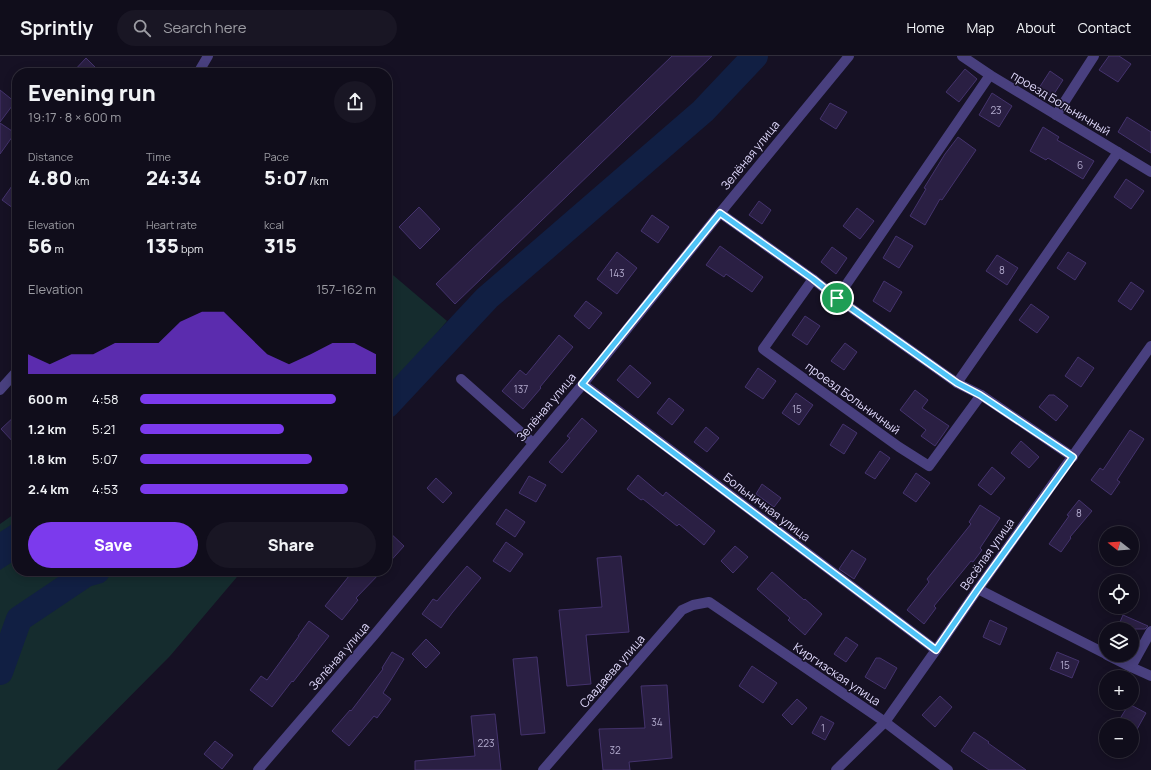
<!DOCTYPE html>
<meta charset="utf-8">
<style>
:root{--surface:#100d1b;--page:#191624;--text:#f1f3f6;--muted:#9c9ca3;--line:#302d3a;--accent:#7c3aed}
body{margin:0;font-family:Manrope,sans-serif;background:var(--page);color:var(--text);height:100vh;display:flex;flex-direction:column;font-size:15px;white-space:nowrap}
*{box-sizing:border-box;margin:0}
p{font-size:13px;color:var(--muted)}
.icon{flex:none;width:22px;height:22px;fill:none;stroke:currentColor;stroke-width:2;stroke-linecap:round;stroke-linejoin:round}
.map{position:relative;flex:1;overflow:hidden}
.panel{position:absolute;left:12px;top:12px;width:380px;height:508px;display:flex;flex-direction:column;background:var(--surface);border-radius:16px;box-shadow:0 2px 10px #0003,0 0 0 1px var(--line)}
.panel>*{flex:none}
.needle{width:26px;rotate:287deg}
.tools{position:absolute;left:1099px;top:470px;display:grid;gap:8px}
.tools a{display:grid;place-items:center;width:40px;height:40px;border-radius:50%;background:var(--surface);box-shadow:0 2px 10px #0003,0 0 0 1px var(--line);font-size:20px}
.pin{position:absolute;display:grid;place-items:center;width:34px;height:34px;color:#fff;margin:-17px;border:2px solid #fff;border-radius:50%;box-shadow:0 1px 4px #0007}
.round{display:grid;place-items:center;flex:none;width:42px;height:42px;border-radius:21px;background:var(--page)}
.head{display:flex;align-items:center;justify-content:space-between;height:68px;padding:0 16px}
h1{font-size:22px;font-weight:800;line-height:30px}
.figures{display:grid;grid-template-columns:repeat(3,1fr);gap:6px;height:68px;padding:4px 16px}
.figures div{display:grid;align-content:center}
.figures b{font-size:20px;font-weight:800}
.figures small{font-size:11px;font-weight:400}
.figures p{font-size:11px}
.chart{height:112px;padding:8px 16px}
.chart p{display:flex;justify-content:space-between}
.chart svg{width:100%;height:72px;margin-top:4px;fill:var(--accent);opacity:.7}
.cta{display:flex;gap:8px;margin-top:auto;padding:8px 16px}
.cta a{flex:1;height:46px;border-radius:24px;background:var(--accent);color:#fff;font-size:16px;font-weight:800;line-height:46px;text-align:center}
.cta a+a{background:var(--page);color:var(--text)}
ul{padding:0 16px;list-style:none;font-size:13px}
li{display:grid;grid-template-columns:64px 48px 1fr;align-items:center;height:30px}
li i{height:10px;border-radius:5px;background:var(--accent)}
header{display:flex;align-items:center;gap:24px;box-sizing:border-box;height:56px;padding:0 20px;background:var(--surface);border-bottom:1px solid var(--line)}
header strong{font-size:19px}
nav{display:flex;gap:22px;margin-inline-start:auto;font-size:14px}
.search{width:280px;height:36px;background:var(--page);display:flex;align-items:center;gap:10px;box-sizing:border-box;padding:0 14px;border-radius:22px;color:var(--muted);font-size:15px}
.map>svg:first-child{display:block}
</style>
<header>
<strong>Sprintly</strong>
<div class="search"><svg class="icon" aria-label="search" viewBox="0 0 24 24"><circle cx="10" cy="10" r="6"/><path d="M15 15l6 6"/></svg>Search here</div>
<nav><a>Home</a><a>Map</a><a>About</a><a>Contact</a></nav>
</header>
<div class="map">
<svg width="1151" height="714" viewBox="0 0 1151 714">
<rect width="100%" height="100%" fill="#161124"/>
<g fill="#152c2e">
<polygon points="387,214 447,265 387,337"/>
<polygon points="17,456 17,515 242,515 170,600 57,714 0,714 0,468"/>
</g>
<polygon fill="#111f43" points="17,465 17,503 0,514 0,476"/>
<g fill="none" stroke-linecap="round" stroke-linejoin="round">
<g stroke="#111f43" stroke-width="26">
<polyline points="387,349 487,242 703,55 755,0"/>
<polyline points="0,616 19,563 86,518 97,515"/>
</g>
</g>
<g fill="#2a1f43" stroke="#44336d">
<polygon points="672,0 712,0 455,248 436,228"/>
<polygon points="1109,0 1119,0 1131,8 1118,26 1099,14"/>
<polygon points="86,2 101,17 72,17"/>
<polygon points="965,13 977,23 959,46 946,36"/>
<polygon points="1050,15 1063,24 1052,41 1039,32"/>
<polygon points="0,34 15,46 0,66"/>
<polygon points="992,37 1012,50 999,71 979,59"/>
<polygon points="830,47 847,56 836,73 820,63"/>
<polygon points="1127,61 1151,76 1151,97 1118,76"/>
<polygon points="0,67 15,77 0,98"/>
<polygon points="1043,71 1059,81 1057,84 1094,105 1083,123 1048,102 1046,104 1030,95"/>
<polygon points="958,81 976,94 942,144 940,143 925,169 910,160 926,133 924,132 945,98"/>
<polygon points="17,123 17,155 2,144"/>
<polygon points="1126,123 1144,135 1131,153 1114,141"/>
<polygon points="759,145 771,154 762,168 749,159"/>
<polygon points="419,151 440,173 420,193 399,171"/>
<polygon points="857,152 874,165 860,183 843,170"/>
<polygon points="652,159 669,171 658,187 641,175"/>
<polygon points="896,180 913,190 899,212 883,202"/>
<polygon points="720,190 763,221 752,236 726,218 724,221 706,209"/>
<polygon points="832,191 847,202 836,218 821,206"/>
<polygon points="617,196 637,212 617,238 597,223"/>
<polygon points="1068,196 1086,207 1075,224 1057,212"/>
<polygon points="997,199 1018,212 1007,229 986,215"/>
<polygon points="884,225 902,236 890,256 873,245"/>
<polygon points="1131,226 1144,235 1131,254 1118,245"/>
<polygon points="586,245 602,257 589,273 574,260"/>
<polygon points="1031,248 1049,261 1037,277 1019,264"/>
<polygon points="805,260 820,270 807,289 792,279"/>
<polygon points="559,279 573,291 540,331 541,332 523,353 502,335 520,314 526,319"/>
<polygon points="845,287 857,296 844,314 831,305"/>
<polygon points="1078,301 1094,312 1081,331 1065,320"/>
<polygon points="630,309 651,327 638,342 617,324"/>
<polygon points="758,312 776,325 763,343 745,331"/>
<polygon points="915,334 928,344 922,352 949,370 935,390 921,380 926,374 900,354"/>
<polygon points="796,337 813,349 799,369 782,357"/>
<polygon points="1049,339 1054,339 1068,350 1056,365 1039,351"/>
<polygon points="669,342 684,354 672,369 657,357"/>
<polygon points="17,358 17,390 1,373"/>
<polygon points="582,362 597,375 562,417 549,406 570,382 567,380"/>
<polygon points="843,368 857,377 844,398 830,389"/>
<polygon points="706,371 719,382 707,396 694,386"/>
<polygon points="1130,374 1144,383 1117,424 1120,426 1111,439 1091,424 1100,412 1103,414"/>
<polygon points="1021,385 1039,401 1029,412 1011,397"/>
<polygon points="880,395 890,402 875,423 865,417"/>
<polygon points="992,411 1005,422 991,439 978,429"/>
<polygon points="916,417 930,427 916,446 903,437"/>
<polygon points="638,419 663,440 666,436 715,475 704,489 679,468 677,470 643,443 641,444 627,433"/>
<polygon points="529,420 546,429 536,446 519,437"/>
<polygon points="436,422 452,437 443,447 427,432"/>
<polygon points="762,428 781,442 774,451 756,438"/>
<polygon points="1079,444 1092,455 1070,481 1071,482 1061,496 1049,488 1069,460 1067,459"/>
<polygon points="980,449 1000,462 980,492 982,494 973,506 971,505 934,550 936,552 924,568 907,554 929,526 927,523 971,468 969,466"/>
<polygon points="506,453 525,466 515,481 496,468"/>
<polygon points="387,474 404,490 387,509"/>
<polygon points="506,486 523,498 510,516 493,505"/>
<polygon points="735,490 748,501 733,517 721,505"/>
<polygon points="852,494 866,503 854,523 839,513"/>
<polygon points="621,500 629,576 586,579 591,628 567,630 559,554 602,551 597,502"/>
<polygon points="467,510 481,522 452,557 441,572 422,558 433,543 437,545"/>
<polygon points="353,515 382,515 356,542 358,544 342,564 325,550"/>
<polygon points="772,516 804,544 805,543 822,558 805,579 788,564 790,562 757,533"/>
<polygon points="1123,559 1148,570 1145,573 1117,573"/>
<polygon points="990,564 1007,572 1000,589 983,581"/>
<polygon points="309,565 329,580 293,626 292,625 272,651 250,634 261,620 267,624 299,580 298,580"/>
<polygon points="846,581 858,589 846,606 834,598"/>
<polygon points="426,583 440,597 426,612 412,598"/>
<polygon points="392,596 404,603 383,637 391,643 377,662 374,660 349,690 332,675 350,654 351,655 383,613 382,612"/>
<polygon points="1057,596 1079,605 1072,622 1050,613"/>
<polygon points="537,601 545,677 521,679 513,603"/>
<polygon points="876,602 880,602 897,612 885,633 865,621"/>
<polygon points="752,610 777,627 763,647 739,630"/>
<polygon points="667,629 672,702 629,706 630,714 603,714 599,673 645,672 641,630"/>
<polygon points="940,640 952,651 935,671 922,659"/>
<polygon points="797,643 807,652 792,669 782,659"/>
<polygon points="1129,648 1146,657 1136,675 1132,673 1132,669 1124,669 1118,666"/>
<polygon points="495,658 501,714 415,714 415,705 475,700 471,660"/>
<polygon points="821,660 834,667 825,684 812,677"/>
<polygon points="974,676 989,686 988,687 1026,714 989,714 961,695"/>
<polygon points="215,685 233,699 222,713 204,698"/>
</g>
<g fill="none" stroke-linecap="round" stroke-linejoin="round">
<g stroke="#49407f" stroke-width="10">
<polyline points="962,0 990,19 1151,116"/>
<polyline points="198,17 208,0"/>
<polyline points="1056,59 1094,0"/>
<polyline points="720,157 813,223 837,242 957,327 981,339 1073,401"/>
<polyline points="813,223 763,293 899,391 929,410 981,339"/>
<polyline points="837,242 990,19"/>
<polyline points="461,323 533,387"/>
<polyline points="957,327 1118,96"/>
<polyline points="583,328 936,594"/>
<polyline points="0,334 17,315"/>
<polyline points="978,533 1106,598"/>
<polyline points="1107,599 1131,611 1151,620"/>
<polyline points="1131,611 1151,575"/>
<polyline points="258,714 375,578 583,328 720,157 849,0"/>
<polyline points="543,714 682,554 693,549 709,546 885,666 948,714"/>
<polyline points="836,714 885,666 936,594 978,533 1151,290"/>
</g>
</g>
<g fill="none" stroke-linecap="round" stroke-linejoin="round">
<g stroke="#fff" stroke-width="8">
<polygon id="route" points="720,157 813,223 837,242 957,327 980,339 1073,401 978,533 936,594 582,328"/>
</g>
<use href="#route" stroke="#4fc3f7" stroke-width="5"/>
</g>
<g text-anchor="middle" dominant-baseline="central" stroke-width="3" stroke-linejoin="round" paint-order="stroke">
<g font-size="10" fill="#b2aacd">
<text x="996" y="54">23</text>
<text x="1080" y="109">6</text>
<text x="1002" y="214">8</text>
<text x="617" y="217">143</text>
<text x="521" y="333">137</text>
<text x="797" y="353">15</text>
<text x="1079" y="457">8</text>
<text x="1065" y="609">15</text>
<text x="657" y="666">34</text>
<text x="823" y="672">1</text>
<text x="486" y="687">223</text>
<text x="615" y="694">32</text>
</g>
<g font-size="12" fill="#dfd8fb" stroke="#161124">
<text transform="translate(1061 47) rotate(31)">проезд Больничный</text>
<text transform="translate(750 99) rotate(-51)">Зелёная улица</text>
<text transform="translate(853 342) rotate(36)">проезд Больничный</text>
<text transform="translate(546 351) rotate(-50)">Зелёная улица</text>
<text transform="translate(767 451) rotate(37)">Больничная улица</text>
<text transform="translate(987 498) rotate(-55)">Весёлая улица</text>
<text transform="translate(339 600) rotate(-49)">Зелёная улица</text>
<text transform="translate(612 615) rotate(-49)">Саадаева улица</text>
<text transform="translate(837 618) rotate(34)">Киргизская улица</text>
</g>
</g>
</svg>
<div class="tools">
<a><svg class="needle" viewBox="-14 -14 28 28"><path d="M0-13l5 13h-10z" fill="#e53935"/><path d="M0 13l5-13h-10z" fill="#9c9ca3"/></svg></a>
<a><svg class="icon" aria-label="locate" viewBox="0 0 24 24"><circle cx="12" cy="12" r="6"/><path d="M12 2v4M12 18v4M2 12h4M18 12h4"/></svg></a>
<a><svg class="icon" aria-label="layers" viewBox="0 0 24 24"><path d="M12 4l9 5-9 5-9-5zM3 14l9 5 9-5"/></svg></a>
<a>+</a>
<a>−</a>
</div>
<div class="pin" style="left:837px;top:242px;background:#1e9e55"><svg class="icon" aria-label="arrive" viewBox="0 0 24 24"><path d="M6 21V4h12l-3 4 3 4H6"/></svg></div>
<section class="panel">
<div class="head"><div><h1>Evening run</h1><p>19:17 · 8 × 600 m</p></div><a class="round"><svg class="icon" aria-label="share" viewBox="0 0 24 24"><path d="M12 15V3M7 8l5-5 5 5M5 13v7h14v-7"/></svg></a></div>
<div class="figures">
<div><p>Distance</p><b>4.80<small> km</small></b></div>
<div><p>Time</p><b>24:34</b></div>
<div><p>Pace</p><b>5:07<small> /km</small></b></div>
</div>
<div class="figures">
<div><p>Elevation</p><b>56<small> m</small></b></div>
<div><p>Heart rate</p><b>135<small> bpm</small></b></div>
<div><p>kcal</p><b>315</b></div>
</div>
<div class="chart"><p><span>Elevation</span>157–162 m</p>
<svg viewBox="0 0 160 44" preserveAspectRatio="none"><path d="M0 44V32L10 38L20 32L30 32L40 25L50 25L60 25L70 12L80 6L90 6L100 19L110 32L120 38L130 32L140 25L150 25L160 32V44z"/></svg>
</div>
<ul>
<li><b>600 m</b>4:58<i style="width:83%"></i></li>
<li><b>1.2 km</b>5:21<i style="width:61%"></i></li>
<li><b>1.8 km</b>5:07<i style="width:73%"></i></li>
<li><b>2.4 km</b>4:53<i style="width:88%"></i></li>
</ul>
<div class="cta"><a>Save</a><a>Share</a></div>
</section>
</div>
